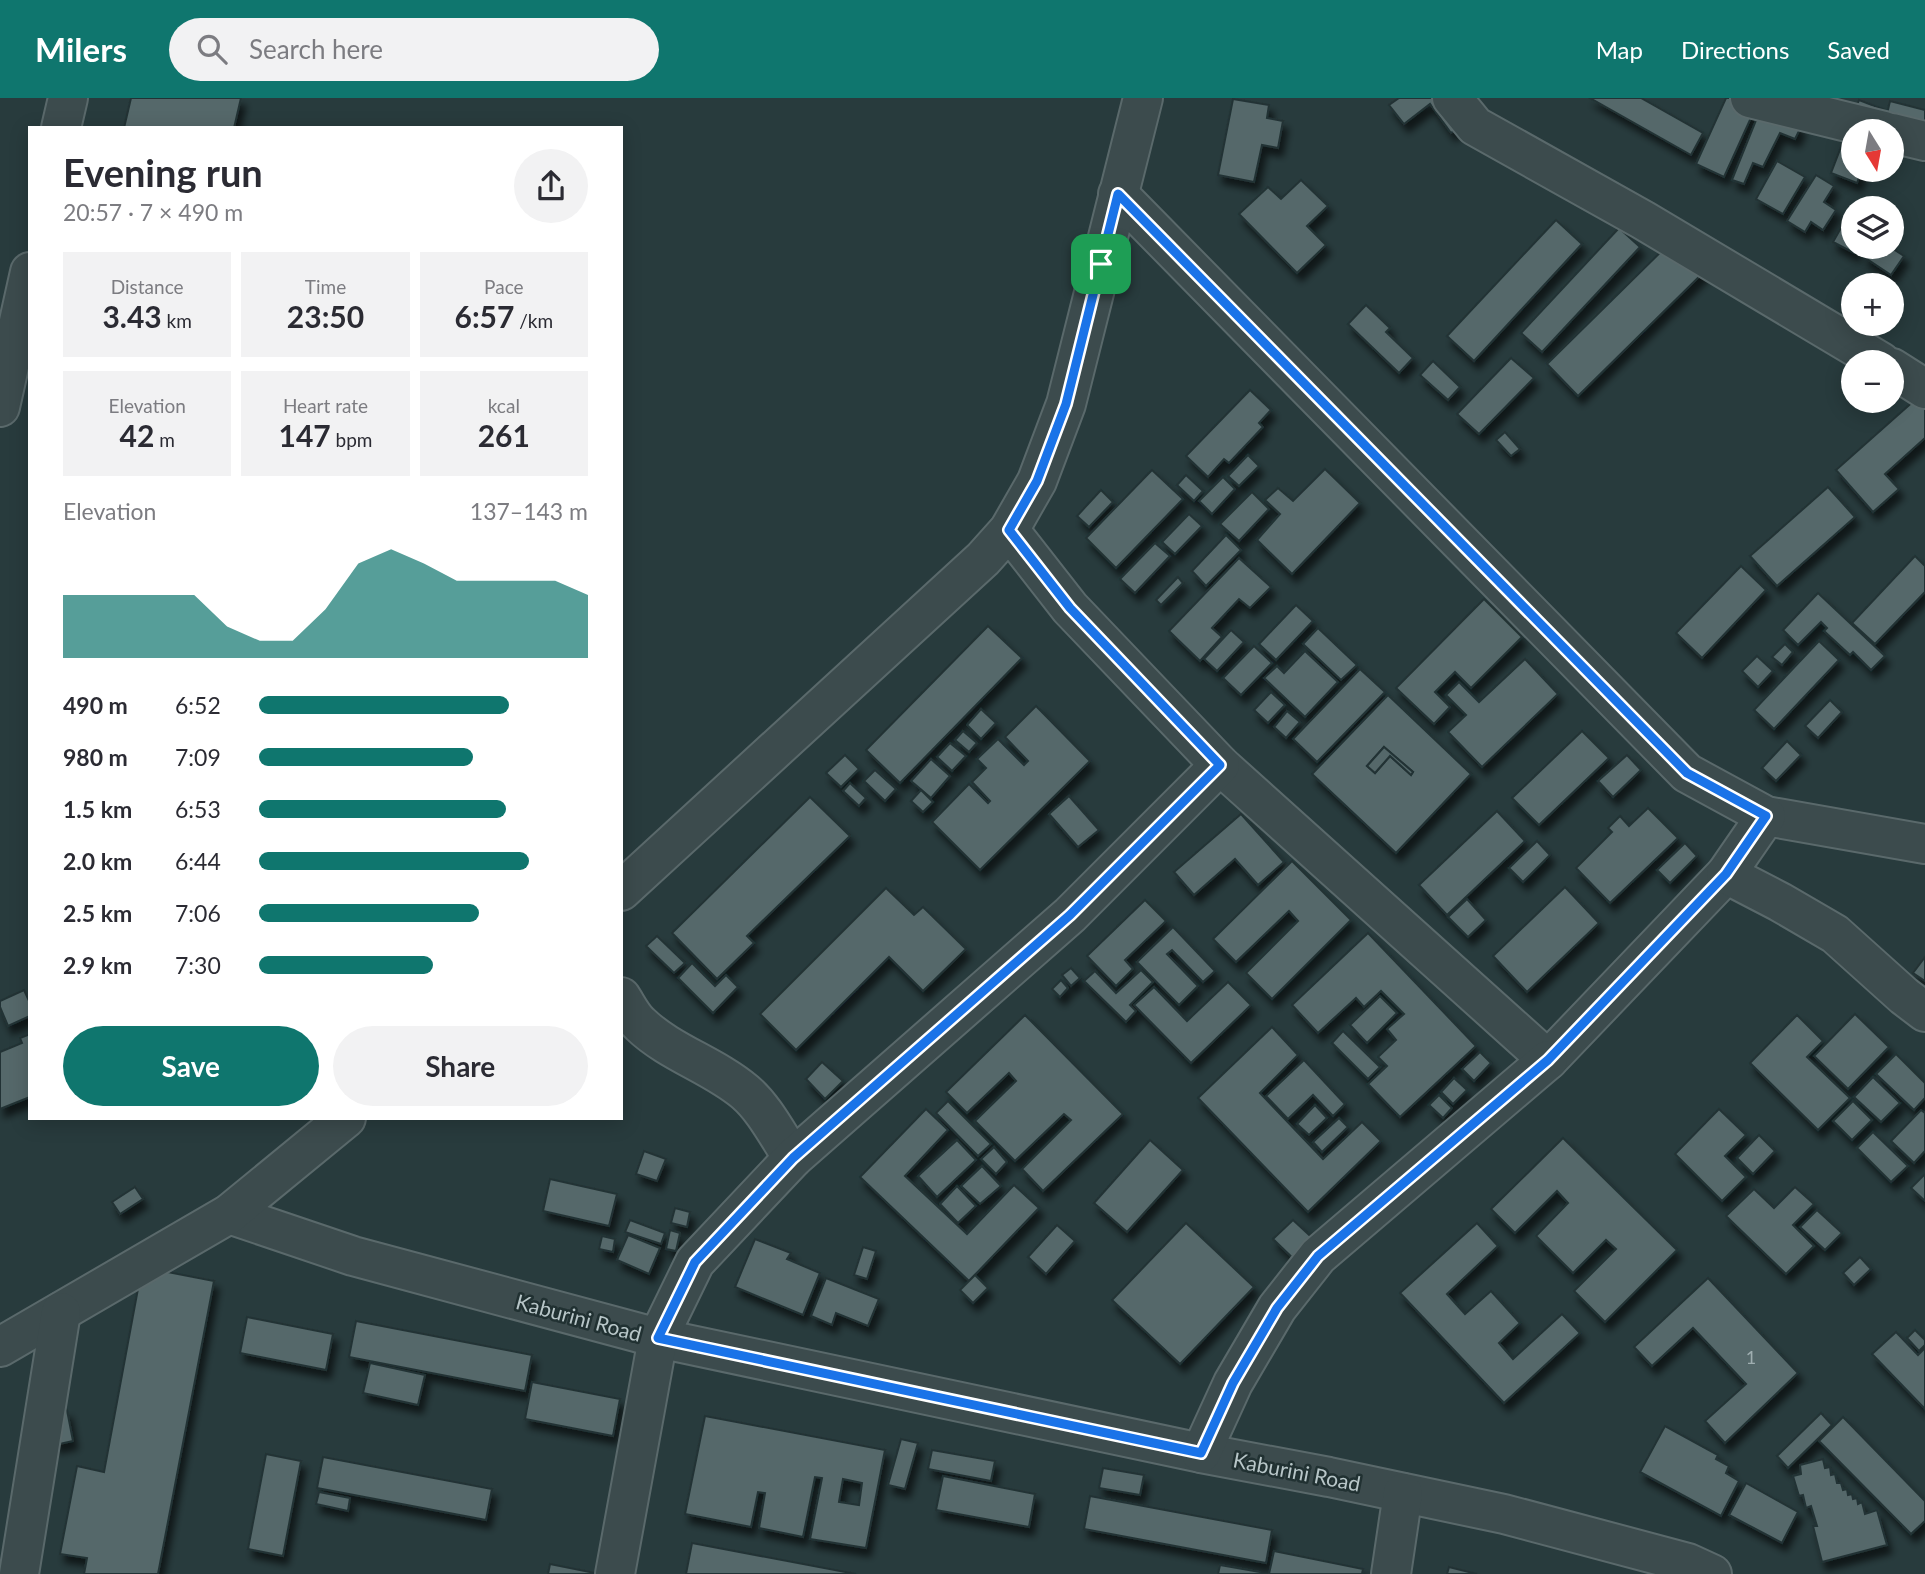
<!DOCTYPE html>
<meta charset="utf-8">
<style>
:root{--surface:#fff;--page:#f2f2f3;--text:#2b2b33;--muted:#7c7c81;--accent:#0f766e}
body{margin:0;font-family:Lato,sans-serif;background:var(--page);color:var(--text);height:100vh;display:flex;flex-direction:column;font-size:26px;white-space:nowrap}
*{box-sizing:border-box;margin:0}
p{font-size:23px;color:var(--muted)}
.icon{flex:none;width:38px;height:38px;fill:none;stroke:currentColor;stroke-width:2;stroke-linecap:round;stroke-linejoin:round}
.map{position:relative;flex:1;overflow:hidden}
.sheet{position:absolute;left:28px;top:28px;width:595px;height:994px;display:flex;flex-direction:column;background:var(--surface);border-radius:0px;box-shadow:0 4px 18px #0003}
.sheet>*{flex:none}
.needle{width:46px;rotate:169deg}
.fabs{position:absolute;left:1841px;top:21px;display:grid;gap:14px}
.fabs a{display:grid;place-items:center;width:63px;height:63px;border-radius:50%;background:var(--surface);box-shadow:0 4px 18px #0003;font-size:35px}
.pin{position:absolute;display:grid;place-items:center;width:60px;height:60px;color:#fff;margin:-30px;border-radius:14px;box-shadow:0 4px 10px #0006}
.round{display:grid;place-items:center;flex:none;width:74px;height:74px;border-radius:37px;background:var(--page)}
.headline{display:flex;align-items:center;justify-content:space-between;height:119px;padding:0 35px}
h1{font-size:38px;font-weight:700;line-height:52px}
.stats{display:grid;grid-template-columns:repeat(3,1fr);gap:10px;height:119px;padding:7px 35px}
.stats div{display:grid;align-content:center;border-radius:0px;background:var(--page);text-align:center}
.stats b{font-size:30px;font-weight:700}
.stats small{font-size:19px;font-weight:400}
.stats p{font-size:19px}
.chart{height:196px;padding:14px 35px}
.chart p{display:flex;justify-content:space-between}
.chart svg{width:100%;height:126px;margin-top:7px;fill:var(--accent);opacity:.7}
.action{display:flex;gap:14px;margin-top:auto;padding:14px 35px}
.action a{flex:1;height:80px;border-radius:42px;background:var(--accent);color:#fff;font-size:28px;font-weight:700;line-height:80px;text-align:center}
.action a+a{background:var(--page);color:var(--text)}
ul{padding:0 35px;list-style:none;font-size:23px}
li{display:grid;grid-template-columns:112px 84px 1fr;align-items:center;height:52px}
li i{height:18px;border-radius:9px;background:var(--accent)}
header{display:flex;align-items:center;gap:42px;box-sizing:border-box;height:98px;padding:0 35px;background:var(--accent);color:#fff}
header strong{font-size:33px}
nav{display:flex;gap:38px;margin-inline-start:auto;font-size:24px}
.search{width:490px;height:63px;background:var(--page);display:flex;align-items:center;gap:18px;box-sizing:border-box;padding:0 24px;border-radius:38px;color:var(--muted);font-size:26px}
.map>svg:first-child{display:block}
</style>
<header>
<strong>Milers</strong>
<div class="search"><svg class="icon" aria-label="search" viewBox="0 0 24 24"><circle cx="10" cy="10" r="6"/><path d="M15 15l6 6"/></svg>Search here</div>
<nav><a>Map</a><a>Directions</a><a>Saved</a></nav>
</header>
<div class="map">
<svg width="1925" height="1476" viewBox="0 0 1925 1476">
<defs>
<filter id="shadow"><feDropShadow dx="4.5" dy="8" stdDeviation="3.5" flood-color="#0009"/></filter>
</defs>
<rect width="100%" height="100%" fill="#283b3d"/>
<g fill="#54686a" stroke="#233334" stroke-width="2" fill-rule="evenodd" filter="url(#shadow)">
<polygon points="131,0 241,0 234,30 124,30"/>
<polygon points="1399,0 1468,0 1478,14 1451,35 1430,6 1404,26 1389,7"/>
<polygon points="1590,0 1641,0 1703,35 1691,57"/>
<polygon points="1726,0 1760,0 1724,79 1696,66"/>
<polygon points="1765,0 1801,29 1795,41 1780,35 1763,69 1753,65 1744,86 1732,82"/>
<polygon points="1233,1 1269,7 1267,20 1283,23 1278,50 1262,47 1254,84 1218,77"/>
<polygon points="1859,2 1885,12 1877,33 1853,33 1853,72 1862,72 1857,85 1831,75"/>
<polygon points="1890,3 1925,12 1925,54 1883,33"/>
<polygon points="1777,63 1805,79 1783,116 1756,101"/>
<polygon points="1816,77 1834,88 1824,104 1836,112 1823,132 1811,124 1805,134 1787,123"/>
<polygon points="1301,82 1328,108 1307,128 1326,147 1297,175 1239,116 1268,89 1281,101"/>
<polygon points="1855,105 1866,110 1853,110 1853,149 1858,149 1854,155 1833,144"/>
<polygon points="1556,122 1582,146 1474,263 1447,238"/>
<polygon points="1619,130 1640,149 1542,254 1521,235"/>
<polygon points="1680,135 1712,166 1578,298 1547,266"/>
<polygon points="1871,149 1890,149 1904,158 1891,177 1864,159"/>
<polygon points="1366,207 1390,230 1386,234 1413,260 1399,275 1348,226"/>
<polygon points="1511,260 1534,280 1479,336 1457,316"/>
<polygon points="1433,263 1460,289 1448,302 1420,277"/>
<polygon points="1250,292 1271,312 1259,325 1263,329 1229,365 1224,361 1208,379 1186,358"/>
<polygon points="1925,293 1925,340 1885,376 1899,391 1873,414 1836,372"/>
<polygon points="1505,334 1520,351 1511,358 1496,342"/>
<polygon points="1248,357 1259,368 1239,388 1228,378"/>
<polygon points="1325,371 1360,405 1292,476 1257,442 1280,416 1265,402 1278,390 1293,403"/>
<polygon points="1152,372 1183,401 1116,470 1086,440"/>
<polygon points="1186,377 1203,393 1194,403 1177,387"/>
<polygon points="1223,379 1235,391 1212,416 1199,403"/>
<polygon points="1828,389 1855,419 1777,488 1750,458"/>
<polygon points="1101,392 1113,404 1089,429 1077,418"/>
<polygon points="1252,394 1269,411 1239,443 1220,426"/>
<polygon points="1189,416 1202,428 1175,456 1162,444"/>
<polygon points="1226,437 1241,452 1206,488 1192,473"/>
<polygon points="1155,445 1170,458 1135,495 1120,481"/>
<polygon points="1915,458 1925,468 1925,494 1875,546 1852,525"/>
<polygon points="1239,460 1271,489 1250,510 1239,501 1212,530 1222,539 1200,563 1169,533"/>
<polygon points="1741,468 1766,492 1702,560 1676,535"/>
<polygon points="1178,479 1183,485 1161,507 1156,502"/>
<polygon points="1818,495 1885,558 1871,572 1853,554 1850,557 1824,533 1827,530 1821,524 1798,547 1783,532"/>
<polygon points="1484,501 1522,539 1471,590 1455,574 1435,594 1450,609 1434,626 1396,590"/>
<polygon points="1296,507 1313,523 1276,562 1259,546"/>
<polygon points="988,528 1022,560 900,685 866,652"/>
<polygon points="1318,530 1357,567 1341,582 1303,546"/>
<polygon points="1231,532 1244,544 1217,573 1204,561"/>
<polygon points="1819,543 1839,562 1774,631 1754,612"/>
<polygon points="1785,546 1793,554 1782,567 1772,559"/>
<polygon points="1254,548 1272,565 1241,597 1223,580"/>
<polygon points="1305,553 1338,584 1305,619 1264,580 1277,568 1284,575"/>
<polygon points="1757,558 1773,573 1758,589 1742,573"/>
<polygon points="1525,561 1558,596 1482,669 1448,634 1466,617 1446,597 1459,584 1479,604"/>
<polygon points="1360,571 1385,594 1317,664 1293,641"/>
<polygon points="1271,594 1285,607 1268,625 1254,612"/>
<path d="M1388 597 1471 676 1396 755 1312 676ZM1384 649 1413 674 1411 677 1390 658 1375 675 1367 668Z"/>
<polygon points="1830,602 1842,614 1818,640 1805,628"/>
<polygon points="1036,608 1090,663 980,772 932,724 969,686 988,705 990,703 972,684 986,670 977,661 998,641 1024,667 1028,663 1005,639"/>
<polygon points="981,611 996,625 981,641 967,627"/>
<polygon points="1287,613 1300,624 1286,640 1274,629"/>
<polygon points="963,633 977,645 969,654 955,642"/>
<polygon points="1582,633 1609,660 1539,727 1512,700"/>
<polygon points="1787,643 1801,657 1776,683 1762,670"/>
<polygon points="950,645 966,658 952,673 937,659"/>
<polygon points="1384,649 1413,674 1411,677 1390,658 1375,675 1367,668"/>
<polygon points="845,657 859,671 841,689 826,675"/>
<polygon points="1627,657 1641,672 1613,699 1598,683"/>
<polygon points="931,661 950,678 931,700 911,683"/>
<polygon points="875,672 896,691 885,703 864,683"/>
<polygon points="850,685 866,700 859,708 843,693"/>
<polygon points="921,692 933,704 923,714 911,703"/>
<polygon points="1069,698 1099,732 1078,749 1049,716"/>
<polygon points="810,699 850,738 747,838 754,845 717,881 672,835"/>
<polygon points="1648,710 1678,740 1610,805 1576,770 1612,734 1608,730 1620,718 1629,728"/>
<polygon points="1497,713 1525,743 1447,817 1419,787"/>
<polygon points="1241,716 1284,764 1258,787 1235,761 1194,797 1174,774"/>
<polygon points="1537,743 1550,757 1523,784 1509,770"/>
<polygon points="1685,745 1697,758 1670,785 1657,772"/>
<polygon points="1292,763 1351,822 1272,901 1246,875 1298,823 1289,813 1236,864 1213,841"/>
<polygon points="1565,789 1599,825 1527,894 1493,858"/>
<polygon points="886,790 914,817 923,809 966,851 923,893 889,859 796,952 760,916"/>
<polygon points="1467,801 1486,822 1468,839 1448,819"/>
<polygon points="1145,802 1166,823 1125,862 1133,871 1116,888 1087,858"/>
<polygon points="1173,829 1215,873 1203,884 1172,852 1167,856 1198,888 1179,907 1137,864"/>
<polygon points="1368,835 1476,948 1400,1019 1368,986 1387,968 1378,959 1396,942 1387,931 1404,916 1381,893 1364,909 1356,900 1318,935 1292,907"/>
<polygon points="657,838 685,865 674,875 646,848"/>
<polygon points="1925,859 1925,883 1913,875"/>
<polygon points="692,865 715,888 726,877 738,889 713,915 678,880"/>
<polygon points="1071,870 1080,880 1071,888 1062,877"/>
<polygon points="1141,872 1153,884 1130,907 1136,913 1126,924 1084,883 1095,873 1116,895"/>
<polygon points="1061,882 1068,890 1060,899 1052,891"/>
<polygon points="1228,884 1251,907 1191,965 1134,907 1154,889 1187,923"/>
<polygon points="24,892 30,905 30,918 8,928 0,909 0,903"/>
<polygon points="1380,898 1397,915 1367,945 1350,927"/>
<polygon points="1855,916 1889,949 1848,991 1814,958"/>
<polygon points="1025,917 1123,1016 1043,1093 1022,1071 1071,1022 1064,1016 1015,1063 975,1023 1016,983 1009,975 967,1015 946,994"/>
<polygon points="1797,917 1823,943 1807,959 1850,1000 1818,1032 1750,965"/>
<polygon points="1272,929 1298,957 1260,995 1323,1061 1362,1024 1381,1043 1308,1114 1198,1000"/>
<polygon points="1343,933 1380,969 1368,981 1332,945"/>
<polygon points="30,936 30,999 0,1011 0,954 22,945 20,940"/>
<polygon points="1480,954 1491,965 1474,983 1462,971"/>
<polygon points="1896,956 1925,985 1925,1000 1914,1012 1876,976"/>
<polygon points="1304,962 1345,1006 1333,1018 1313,997 1288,1021 1266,998"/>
<polygon points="822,964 843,983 825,1001 806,981"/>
<polygon points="1873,979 1900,1005 1881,1024 1854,999"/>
<polygon points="1454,980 1467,992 1453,1006 1441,994"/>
<polygon points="1439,997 1452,1010 1443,1020 1429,1007"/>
<polygon points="948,1003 991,1046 978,1058 936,1015"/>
<polygon points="1853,1003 1872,1022 1852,1042 1833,1023"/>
<polygon points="1315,1007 1327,1020 1309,1037 1297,1026"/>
<polygon points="926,1011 948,1032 905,1078 967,1136 1014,1087 1039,1110 969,1183 860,1079"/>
<polygon points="1719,1011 1746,1037 1725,1058 1746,1079 1722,1103 1675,1056"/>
<polygon points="1921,1012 1925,1015 1925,1053 1914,1065 1891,1043"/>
<polygon points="1339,1020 1348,1029 1322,1054 1313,1044"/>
<polygon points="1873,1034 1908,1068 1891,1084 1857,1050"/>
<polygon points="1759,1037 1775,1053 1753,1076 1737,1060"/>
<polygon points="1563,1040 1677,1152 1605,1224 1574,1193 1616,1151 1606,1142 1573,1175 1536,1138 1568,1105 1557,1093 1515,1135 1491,1111"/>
<polygon points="957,1042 976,1062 937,1099 918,1078"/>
<polygon points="1150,1042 1183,1072 1127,1134 1094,1105"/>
<polygon points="994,1049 1007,1064 996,1076 981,1061"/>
<polygon points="644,1053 666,1061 657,1083 636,1076"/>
<polygon points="982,1068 1001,1088 980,1106 961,1088"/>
<polygon points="1925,1076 1925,1103 1911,1090"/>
<polygon points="550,1081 617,1096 609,1128 543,1113"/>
<polygon points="957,1088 976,1108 958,1125 940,1106"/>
<polygon points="135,1089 143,1101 120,1116 112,1104"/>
<polygon points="1795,1089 1814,1106 1793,1127 1814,1148 1786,1176 1726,1118 1754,1091 1774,1110"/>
<polygon points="675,1110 690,1114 687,1129 671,1125"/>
<polygon points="1817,1112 1842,1135 1825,1152 1800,1129"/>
<polygon points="630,1122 665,1135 661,1146 625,1134"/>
<polygon points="1293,1122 1320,1147 1300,1167 1273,1141"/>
<polygon points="1186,1125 1254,1189 1180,1266 1112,1202"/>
<polygon points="1477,1125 1498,1148 1447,1196 1465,1216 1491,1193 1520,1225 1499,1245 1513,1261 1562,1216 1580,1235 1504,1305 1400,1195"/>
<polygon points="1057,1127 1075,1143 1046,1176 1028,1159"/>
<polygon points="670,1132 680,1135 676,1153 666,1151"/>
<polygon points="628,1137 660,1150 649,1176 617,1162"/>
<polygon points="602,1138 615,1141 613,1154 599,1151"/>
<polygon points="755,1141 791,1155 787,1161 820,1175 803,1217 735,1189"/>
<polygon points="863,1149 876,1153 867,1181 854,1177"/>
<polygon points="1860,1159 1871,1171 1854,1187 1843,1175"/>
<polygon points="142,1169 214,1183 158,1476 84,1476 87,1460 60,1456 77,1368 104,1374"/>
<polygon points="975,1177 988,1190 973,1205 960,1192"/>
<polygon points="826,1180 879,1201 868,1228 836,1215 832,1227 811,1218"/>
<polygon points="1708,1180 1798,1275 1725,1345 1705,1323 1746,1286 1693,1230 1652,1268 1634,1249"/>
<polygon points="247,1219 333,1236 326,1272 240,1255"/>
<polygon points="356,1223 532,1257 525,1293 349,1259"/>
<polygon points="1915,1232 1925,1242 1925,1247 1919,1253 1907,1240"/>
<polygon points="1896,1234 1918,1257 1925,1250 1925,1311 1872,1256"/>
<polygon points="370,1265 425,1277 418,1307 363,1295"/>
<polygon points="532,1284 620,1301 613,1338 525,1321"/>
<polygon points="67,1312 73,1343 55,1347 49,1316"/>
<polygon points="1821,1315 1832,1327 1788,1370 1777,1358"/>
<path d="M705 1318 885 1352 866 1450 810 1441 822 1380 815 1379 803 1439 759 1430 765 1395 758 1394 751 1429 685 1416ZM843 1381 862 1385 859 1407 839 1404Z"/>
<polygon points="1843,1319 1925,1403 1925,1423 1911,1436 1819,1343"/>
<polygon points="1665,1328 1718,1357 1716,1361 1729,1368 1726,1375 1739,1383 1721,1418 1640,1374"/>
<polygon points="901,1341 918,1345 905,1391 888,1387"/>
<polygon points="932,1352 995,1363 991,1383 928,1371"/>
<polygon points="266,1356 301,1363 283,1458 248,1451"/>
<polygon points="323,1359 492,1391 486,1422 317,1390"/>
<polygon points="1823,1361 1825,1370 1830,1369 1831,1377 1835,1376 1837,1385 1841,1385 1843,1392 1847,1391 1848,1397 1852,1396 1853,1401 1857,1400 1858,1406 1862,1404 1865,1416 1877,1412 1887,1447 1822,1464 1813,1428 1817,1428 1811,1408 1806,1410 1803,1397 1799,1398 1793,1378 1801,1376 1800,1367"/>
<polygon points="1103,1370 1144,1377 1140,1397 1099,1390"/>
<polygon points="943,1378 1035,1396 1029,1429 936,1412"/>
<polygon points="1746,1385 1798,1414 1782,1445 1729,1417"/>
<polygon points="319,1394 350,1400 348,1413 316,1406"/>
<polygon points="1090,1398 1272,1432 1266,1465 1084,1431"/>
<polygon points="692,1445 856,1476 686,1476"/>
<polygon points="1274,1453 1363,1471 1362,1476 1269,1476"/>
<polygon points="550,1466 595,1475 595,1476 548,1476"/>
<polygon points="1220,1467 1260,1474 1260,1476 1218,1476"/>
<polygon points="1449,1469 1477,1476 1447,1476"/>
</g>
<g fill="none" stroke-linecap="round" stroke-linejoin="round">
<g stroke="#5a696b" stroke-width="42">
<g id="street">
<polyline points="1452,0 1475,28 1643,122 1881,264"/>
<polyline points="1750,0 1884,33"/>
<polyline points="61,30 68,0"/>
<polyline points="1892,35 1925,43"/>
<polyline points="1118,96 1687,675 1766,718 1925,746"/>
<polyline points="1892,270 1925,291"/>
<polyline points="0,309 30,174"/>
<polyline points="1009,432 1070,510 1220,667 1548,962 1726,776 1766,718"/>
<polyline points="1726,776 1780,804 1835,836 1904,898 1925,914"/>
<polyline points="621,793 983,461 1009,432 1037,383 1066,306 1143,0"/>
<path d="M621 899C627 908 632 919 640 926 670 955 713 967 745 994 765 1011 778 1038 793 1060"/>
<polyline points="229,1116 353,1158 658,1240 1201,1355 1329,1379 1504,1416 1688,1465 1712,1476"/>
<polyline points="0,1249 229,1116 346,1020"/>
<polyline points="1201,1355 1233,1285 1277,1210 1318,1158 1548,962"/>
<polyline points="19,1476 61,1214"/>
<polyline points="615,1476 658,1240 695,1164 793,1060 1070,817 1220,667"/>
<polyline points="1391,1476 1403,1395"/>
</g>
</g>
<use href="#street" stroke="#3c4b4d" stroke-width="38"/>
</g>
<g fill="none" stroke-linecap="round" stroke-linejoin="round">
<g stroke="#fff" stroke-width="14">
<polygon id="route" points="1118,96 1687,675 1766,718 1726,776 1548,962 1318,1158 1277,1210 1233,1285 1201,1355 658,1240 695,1164 793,1060 1070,817 1220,667 1070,510 1009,432 1037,383 1066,306"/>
</g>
<use href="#route" stroke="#1a73e8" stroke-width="9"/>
</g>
<g text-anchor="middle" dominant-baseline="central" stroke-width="5" stroke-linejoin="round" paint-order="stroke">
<g font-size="18" fill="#9faeb0">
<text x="1751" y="1259">1</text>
</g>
<g font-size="21" fill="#b8c6c8" stroke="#213132">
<text transform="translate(579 1219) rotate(15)">Kaburini Road</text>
<text transform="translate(1297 1373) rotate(11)">Kaburini Road</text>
</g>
</g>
</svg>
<div class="fabs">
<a><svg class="needle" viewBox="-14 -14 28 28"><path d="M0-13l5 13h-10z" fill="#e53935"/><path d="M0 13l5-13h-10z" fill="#7c7c81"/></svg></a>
<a><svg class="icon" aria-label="layers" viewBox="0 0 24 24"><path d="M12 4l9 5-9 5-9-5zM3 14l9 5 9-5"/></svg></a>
<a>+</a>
<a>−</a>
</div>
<div class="pin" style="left:1101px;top:166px;background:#1e9e55"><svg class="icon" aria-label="arrive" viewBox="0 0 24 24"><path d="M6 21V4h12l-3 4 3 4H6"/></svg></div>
<section class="sheet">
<div class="headline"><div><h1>Evening run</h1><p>20:57 · 7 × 490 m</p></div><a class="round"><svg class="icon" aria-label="share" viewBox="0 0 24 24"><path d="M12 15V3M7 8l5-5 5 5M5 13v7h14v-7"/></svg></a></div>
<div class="stats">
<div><p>Distance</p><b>3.43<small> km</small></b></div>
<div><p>Time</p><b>23:50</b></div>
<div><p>Pace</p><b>6:57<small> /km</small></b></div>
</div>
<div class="stats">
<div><p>Elevation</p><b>42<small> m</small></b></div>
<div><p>Heart rate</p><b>147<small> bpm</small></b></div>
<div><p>kcal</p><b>261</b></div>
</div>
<div class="chart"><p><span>Elevation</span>137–143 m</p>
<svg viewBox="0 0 160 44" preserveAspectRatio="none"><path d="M0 44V22L10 22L20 22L30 22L40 22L50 33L60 38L70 38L80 27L90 11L100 6L110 11L120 17L130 17L140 17L150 17L160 22V44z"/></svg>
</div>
<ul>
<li><b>490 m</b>6:52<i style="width:76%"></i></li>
<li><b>980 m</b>7:09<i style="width:65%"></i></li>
<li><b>1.5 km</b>6:53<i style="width:75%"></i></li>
<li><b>2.0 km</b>6:44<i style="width:82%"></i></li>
<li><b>2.5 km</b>7:06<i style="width:67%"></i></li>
<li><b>2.9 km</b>7:30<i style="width:53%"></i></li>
</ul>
<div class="action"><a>Save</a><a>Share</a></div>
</section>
</div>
